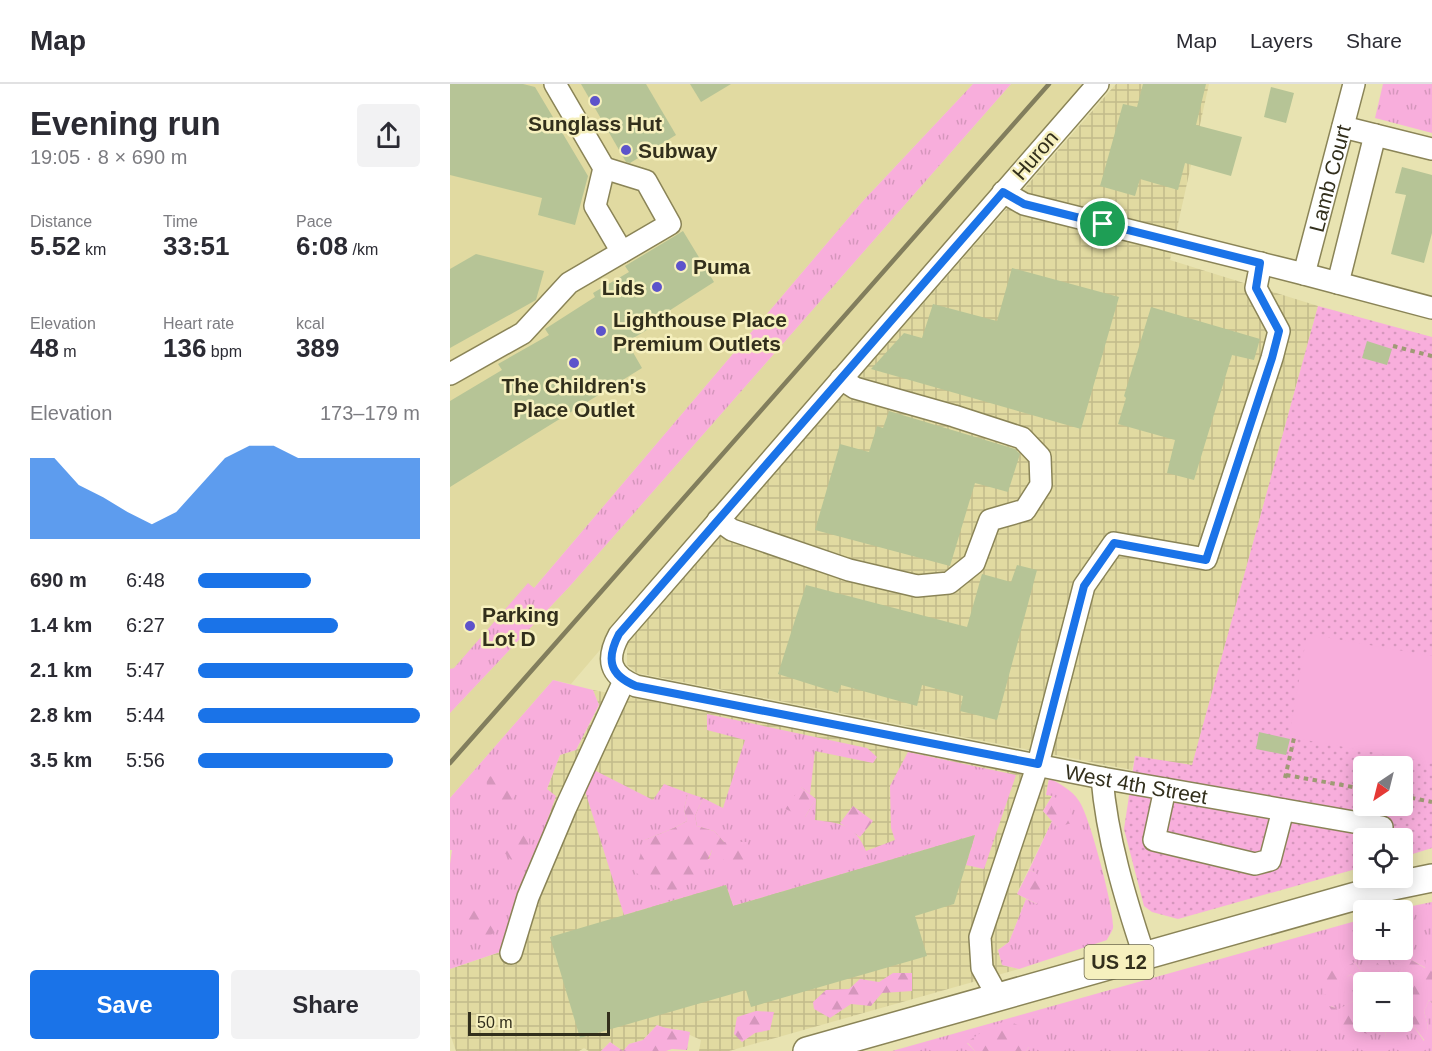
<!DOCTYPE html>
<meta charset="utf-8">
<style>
:root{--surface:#fff;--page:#f2f2f3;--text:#2b2b33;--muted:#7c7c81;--line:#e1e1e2;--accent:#1a73e8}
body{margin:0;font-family:Helvetica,sans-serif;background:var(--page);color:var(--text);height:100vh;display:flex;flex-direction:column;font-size:22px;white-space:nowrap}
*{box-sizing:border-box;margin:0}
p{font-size:20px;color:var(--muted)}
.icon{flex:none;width:33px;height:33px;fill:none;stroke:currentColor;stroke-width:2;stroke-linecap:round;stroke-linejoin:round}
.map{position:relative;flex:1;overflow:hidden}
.side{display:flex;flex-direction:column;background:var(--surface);width:450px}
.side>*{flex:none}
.needle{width:39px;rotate:215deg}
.fabs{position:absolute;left:903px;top:672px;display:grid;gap:12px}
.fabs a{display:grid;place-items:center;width:60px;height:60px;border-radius:6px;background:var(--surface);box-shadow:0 3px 15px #0003;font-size:30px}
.scale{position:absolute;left:18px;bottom:15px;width:142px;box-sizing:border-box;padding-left:6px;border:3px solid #322f1c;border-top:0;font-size:16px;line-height:21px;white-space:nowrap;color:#322f1c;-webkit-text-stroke:4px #f6f0be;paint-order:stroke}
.pin{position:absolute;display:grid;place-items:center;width:51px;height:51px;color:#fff;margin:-26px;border:3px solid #fff;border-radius:50%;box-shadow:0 2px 6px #0007}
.round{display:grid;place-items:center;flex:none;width:63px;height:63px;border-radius:6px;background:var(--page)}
.summary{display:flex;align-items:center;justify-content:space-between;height:102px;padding:0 30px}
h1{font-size:33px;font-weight:800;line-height:45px}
.stats{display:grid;grid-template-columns:repeat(3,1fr);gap:9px;height:102px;padding:6px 30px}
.stats div{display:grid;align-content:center}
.stats b{font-size:26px;font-weight:800}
.stats small{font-size:16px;font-weight:400}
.stats p{font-size:16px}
.chart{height:168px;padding:12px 30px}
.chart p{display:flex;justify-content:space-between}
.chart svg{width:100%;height:108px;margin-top:6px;fill:var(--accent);opacity:.7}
.action{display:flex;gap:12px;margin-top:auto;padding:12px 30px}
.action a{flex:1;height:69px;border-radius:6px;background:var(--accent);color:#fff;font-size:24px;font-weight:800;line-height:69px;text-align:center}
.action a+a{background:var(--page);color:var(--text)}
ul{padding:0 30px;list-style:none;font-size:20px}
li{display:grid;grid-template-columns:96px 72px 1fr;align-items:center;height:45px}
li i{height:15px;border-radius:8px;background:var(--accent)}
header{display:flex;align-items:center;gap:36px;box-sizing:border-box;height:84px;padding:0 30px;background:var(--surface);border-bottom:2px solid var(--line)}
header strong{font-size:28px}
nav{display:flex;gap:33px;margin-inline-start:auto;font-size:21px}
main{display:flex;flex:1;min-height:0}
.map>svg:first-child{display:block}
</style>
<header>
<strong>Map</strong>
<nav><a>Map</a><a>Layers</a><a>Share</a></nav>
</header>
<main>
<section class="side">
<div class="summary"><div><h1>Evening run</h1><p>19:05 · 8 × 690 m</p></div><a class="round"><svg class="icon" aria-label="share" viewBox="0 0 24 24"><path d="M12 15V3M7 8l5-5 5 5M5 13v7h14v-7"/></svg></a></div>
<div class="stats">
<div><p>Distance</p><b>5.52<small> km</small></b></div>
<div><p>Time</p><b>33:51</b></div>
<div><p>Pace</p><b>6:08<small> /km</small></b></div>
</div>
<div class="stats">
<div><p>Elevation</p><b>48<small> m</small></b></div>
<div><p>Heart rate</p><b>136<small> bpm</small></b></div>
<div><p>kcal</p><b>389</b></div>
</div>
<div class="chart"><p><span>Elevation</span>173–179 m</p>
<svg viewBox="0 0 160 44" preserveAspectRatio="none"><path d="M0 44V11L10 11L20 22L30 27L40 33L50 38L60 33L70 22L80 11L90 6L100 6L110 11L120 11L130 11L140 11L150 11L160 11V44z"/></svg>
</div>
<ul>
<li><b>690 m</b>6:48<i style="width:51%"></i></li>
<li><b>1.4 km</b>6:27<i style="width:63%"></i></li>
<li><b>2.1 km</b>5:47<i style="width:97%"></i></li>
<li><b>2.8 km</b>5:44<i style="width:100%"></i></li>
<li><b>3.5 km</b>5:56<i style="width:88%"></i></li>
</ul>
<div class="action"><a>Save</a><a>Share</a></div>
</section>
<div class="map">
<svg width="982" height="967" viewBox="0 0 982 967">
<defs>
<pattern id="industrial-grid" width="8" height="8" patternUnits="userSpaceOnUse" patternTransform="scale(1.5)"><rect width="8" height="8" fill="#e1daa1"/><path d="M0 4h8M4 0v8" fill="none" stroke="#c2bb8a"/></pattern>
<pattern id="grass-tufts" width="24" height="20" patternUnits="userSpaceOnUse" patternTransform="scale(1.5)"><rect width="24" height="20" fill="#f8aedc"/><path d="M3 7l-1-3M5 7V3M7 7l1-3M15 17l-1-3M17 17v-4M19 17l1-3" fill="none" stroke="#d596bc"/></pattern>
<pattern id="forest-firs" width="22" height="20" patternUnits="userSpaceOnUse" patternTransform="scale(1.5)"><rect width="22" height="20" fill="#f8aedc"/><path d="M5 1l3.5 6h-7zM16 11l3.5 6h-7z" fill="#d596bc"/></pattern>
<pattern id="park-dots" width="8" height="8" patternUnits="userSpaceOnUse" patternTransform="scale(1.5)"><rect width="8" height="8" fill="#f8aedc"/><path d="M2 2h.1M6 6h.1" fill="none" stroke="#d596bc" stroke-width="1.8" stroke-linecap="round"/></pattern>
</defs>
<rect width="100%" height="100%" fill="#e8e3b1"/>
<g fill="#e1daa1">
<polygon points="0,0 523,0 412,118 61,531 0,591"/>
<polygon points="561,0 637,0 477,182 121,600 103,596 0,714 0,629 120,502"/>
</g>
<g fill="url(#industrial-grid)">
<polygon points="666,0 759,0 720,176 868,222 742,682 685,672 682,686 187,589 177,581 177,557"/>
<polygon points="143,606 599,694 596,711 602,712 593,727 602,737 567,809 576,815 559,858 548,866 552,881 569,885 279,967 249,967 251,956 227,945 219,946 207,941 193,956 179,960 173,967 160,958 151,967 139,967 134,964 129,967 6,967 0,950 0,885 50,868 97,705 110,671 126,666 149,622"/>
</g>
<g fill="url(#grass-tufts)">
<polygon points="523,0 561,0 120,502 0,629 0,585 4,584 78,499 84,504 412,118"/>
<polygon points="933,0 982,0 982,49 925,34"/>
<polygon points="103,596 143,606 149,621 126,666 110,671 97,705 106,712 50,868 0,885 0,780 2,766 0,766 0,714"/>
<path d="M257 630 417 664 427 673 423 679 365 667 360 710 351 703 355 733 366 715 365 736C392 739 405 741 416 767L445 756 441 744 440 702 458 668 566 691 534 785 516 781 525 751 283 822 276 801 174 831 135 707 142 685 203 716 214 700 238 709 234 725 237 737 224 744 195 756 259 775 262 766 274 758 264 747 247 742 245 732 253 714 273 724 295 656 257 646Z"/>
<path d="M599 694C610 700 622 706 629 717 639 730 665 827 663 844 662 848 658 853 657 856L569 885 552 881 548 866 559 858 576 815 587 820 585 788 579 786 602 737 607 743 602 712 596 711Z"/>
<path d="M982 818V870H976V884L948 869 954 886 938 891 922 885 918 897 905 878 897 893 901 890 913 904 903 917 889 926 881 922 895 950C910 942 919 936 936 940L935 953 946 949 943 938H952L953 933 956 931 974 957 978 942 974 927 979 916 982 919V967H576L579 963 517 959 525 967H442L913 835 914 866H952V826H943Z"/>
</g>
<g fill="url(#forest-firs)">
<polygon points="62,689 66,702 61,720 39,718 36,693"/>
<polygon points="351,703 366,715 355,733 335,725"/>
<polygon points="238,709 253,714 245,732 247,742 264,747 274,758 297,758 296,777 279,780 262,766 249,795 218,810 185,788 195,756 224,744 237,737 234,725"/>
<polygon points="602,712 620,720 622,739 607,743 593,727"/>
<polygon points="403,722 423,737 410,753 390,739"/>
<polygon points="64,749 78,749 80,765 65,780 49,763"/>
<polygon points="579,786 585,788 598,804 587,820 567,810"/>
<polygon points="21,817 35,821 46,847 32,858 3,836"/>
<polygon points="948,868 975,884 976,870 982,870 982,919 979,916 974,927 978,942 975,957 956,932 953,933 952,898 914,898 914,938 943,938 946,949 935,954 936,940 926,938 924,951 914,949 913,940 895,951 879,922 889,925 903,917 913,904 901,890 897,893 894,909 884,907 874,911 872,890 876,877 895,883 905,878 918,897 923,874 938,891 953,886 935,871"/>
<polygon points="443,889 462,889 462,907 432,909 421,922 401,920 380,934 364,925 363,918 376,906 399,905 410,895 429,898"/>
<polygon points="306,927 324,928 320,946 305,949 292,958 284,950 287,933"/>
<polygon points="557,936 576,945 579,963 576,967 525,967 517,958 535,946"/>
<path d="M207 941C218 946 228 945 240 948L237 966 222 965 216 967H151L160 958 173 967 179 960 193 956Z"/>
</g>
<path fill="url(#park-dots)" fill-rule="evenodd" d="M868 222 982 253V764L953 773 952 754H914L913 783 728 835 702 828 694 822 674 745 685 672 742 681ZM914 682H952V722H914Z"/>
<polygon fill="#f8aedc" points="857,550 982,572 982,679 839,653"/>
<g fill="#b6c496">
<polygon points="0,0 73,0 85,3 138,92 125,141 88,131 92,114 0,91"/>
<polygon points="131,0 196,0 226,51 180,79 176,78"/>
<polygon points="240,0 281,0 251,18"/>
<polygon points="693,0 756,0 746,41 792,53 781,92 735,79 728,106 690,95 685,112 650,102 673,20 687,23"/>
<polygon points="821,3 844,9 836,39 814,33"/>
<polygon points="952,83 982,91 982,149 974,179 941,170 956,111 945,109"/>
<polygon points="233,147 264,198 211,232 213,236 177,258 192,284 0,403 0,317 52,286 48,280 99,251 95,245 145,213 143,209 179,188 175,182"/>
<polygon points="26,170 94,187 86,216 0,264 0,185"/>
<polygon points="562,184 669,213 631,345 421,285 454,249 472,254 483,220 547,237"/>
<polygon points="701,223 810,255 804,276 782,271 744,396 717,389 725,356 668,340 676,314 674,312"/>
<polygon points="917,257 942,265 937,281 912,274"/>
<polygon points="439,327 565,365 570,370 558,408 525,399 500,482 365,446 390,360 419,368 427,342 433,344"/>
<polygon points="567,481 587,486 547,636 510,627 513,612 472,601 467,622 391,601 388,609 328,590 356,501 517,543 532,490 561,498"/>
<polygon points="809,648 840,655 836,671 806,665"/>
<polygon points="525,751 504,820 465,832 477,872 301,923 296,906 130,954 100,853 276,801 283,822"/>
</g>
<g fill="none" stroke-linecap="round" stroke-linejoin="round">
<g stroke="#8a8457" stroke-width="24">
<g id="minor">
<polyline points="105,0 154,84 145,122 172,168"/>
<path id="s1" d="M648 0 169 551C156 575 159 591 186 602L652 694 932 743"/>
<polyline points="893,43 982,65"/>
<polyline points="553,108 574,120 854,190 982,224"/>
<path id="s2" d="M854 190 904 0"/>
<polyline points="888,199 925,51"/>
<polyline points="0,290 73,249 119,199 220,140 196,97 154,84"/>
<polyline points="268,436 282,446 399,486 467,502 499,499 524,479 540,436 575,426 591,401 590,373 572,354 504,332 405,304 391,295"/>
<path d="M652 694C657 754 675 814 694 871"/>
<polyline points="715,705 704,756 805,780 820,776 833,726"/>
<polyline points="61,869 78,813 116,723 174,597"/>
<polyline points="548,913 532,884 530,853 588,680 634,502 664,459 756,475 822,274 829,247 806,204 811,179"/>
</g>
</g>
<g stroke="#8a8457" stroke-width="30">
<polyline id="major" points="357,967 938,803 982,794"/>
</g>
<g stroke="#9f9b75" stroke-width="4" stroke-dasharray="4.5 4.5" stroke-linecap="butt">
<polyline points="943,262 982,272"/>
<polyline points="836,691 914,705"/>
<polyline points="835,694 844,654"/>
<polyline points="952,712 982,718"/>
</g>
<use href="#minor" stroke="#fff" stroke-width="21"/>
<use href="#major" stroke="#fff" stroke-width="27"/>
<polyline stroke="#827e5d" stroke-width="4.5" points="0,679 599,0"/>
</g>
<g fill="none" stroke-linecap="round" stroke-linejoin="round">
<g stroke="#fff" stroke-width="12">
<path id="route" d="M553 108 574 120 810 179 806 204 829 247 822 274 756 476 664 459 634 502 588 680 186 602C159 591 156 575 169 550Z"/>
</g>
<use href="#route" stroke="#1a73e8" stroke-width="8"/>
</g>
<g fill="#5d53cb" stroke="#f6f0be" stroke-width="2">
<circle cx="145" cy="17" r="6"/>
<circle cx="176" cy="66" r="6"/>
<circle cx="231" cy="182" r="6"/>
<circle cx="207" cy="203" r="6"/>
<circle cx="151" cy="247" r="6"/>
<circle cx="124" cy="279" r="6"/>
<circle cx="20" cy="542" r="6"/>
</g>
<g text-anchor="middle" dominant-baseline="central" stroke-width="5" stroke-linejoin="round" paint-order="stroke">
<rect fill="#f6f0be" stroke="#6d694d" stroke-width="1.5" x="634.5" y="861" width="69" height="34" rx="4.5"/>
<g font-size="20" font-weight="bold" fill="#322f1c">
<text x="669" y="878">US 12</text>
</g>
<g font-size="21" font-weight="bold" fill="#322f1c" stroke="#f6f0be" text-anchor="start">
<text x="145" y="39" text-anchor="middle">Sunglass Hut</text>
<text x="188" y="66">Subway</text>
<text x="243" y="182">Puma</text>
<text x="195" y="203" text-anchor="end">Lids</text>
<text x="163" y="235">Lighthouse Place<tspan x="163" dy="24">Premium Outlets</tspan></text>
<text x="124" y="301" text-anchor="middle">The Children's<tspan x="124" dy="24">Place Outlet</tspan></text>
<text x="32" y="530">Parking<tspan x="32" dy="24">Lot D</tspan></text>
</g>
<g font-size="21" fill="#322f1c" stroke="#f6f0be">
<text transform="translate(585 71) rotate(-49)">Huron</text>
<text stroke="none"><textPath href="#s2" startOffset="99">Lamb Court</textPath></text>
<text stroke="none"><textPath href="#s1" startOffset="1304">West 4th Street</textPath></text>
</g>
</g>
</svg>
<div class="fabs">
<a><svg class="needle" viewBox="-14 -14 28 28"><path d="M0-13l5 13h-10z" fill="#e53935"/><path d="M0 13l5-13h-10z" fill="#7c7c81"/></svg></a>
<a><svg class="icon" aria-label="locate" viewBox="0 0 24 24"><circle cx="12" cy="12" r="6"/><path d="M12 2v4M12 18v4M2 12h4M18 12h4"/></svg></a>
<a>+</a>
<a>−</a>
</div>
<div class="scale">50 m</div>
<div class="pin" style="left:653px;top:140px;background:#1e9e55"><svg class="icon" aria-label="arrive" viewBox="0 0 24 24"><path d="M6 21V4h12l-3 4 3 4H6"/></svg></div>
</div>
</main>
